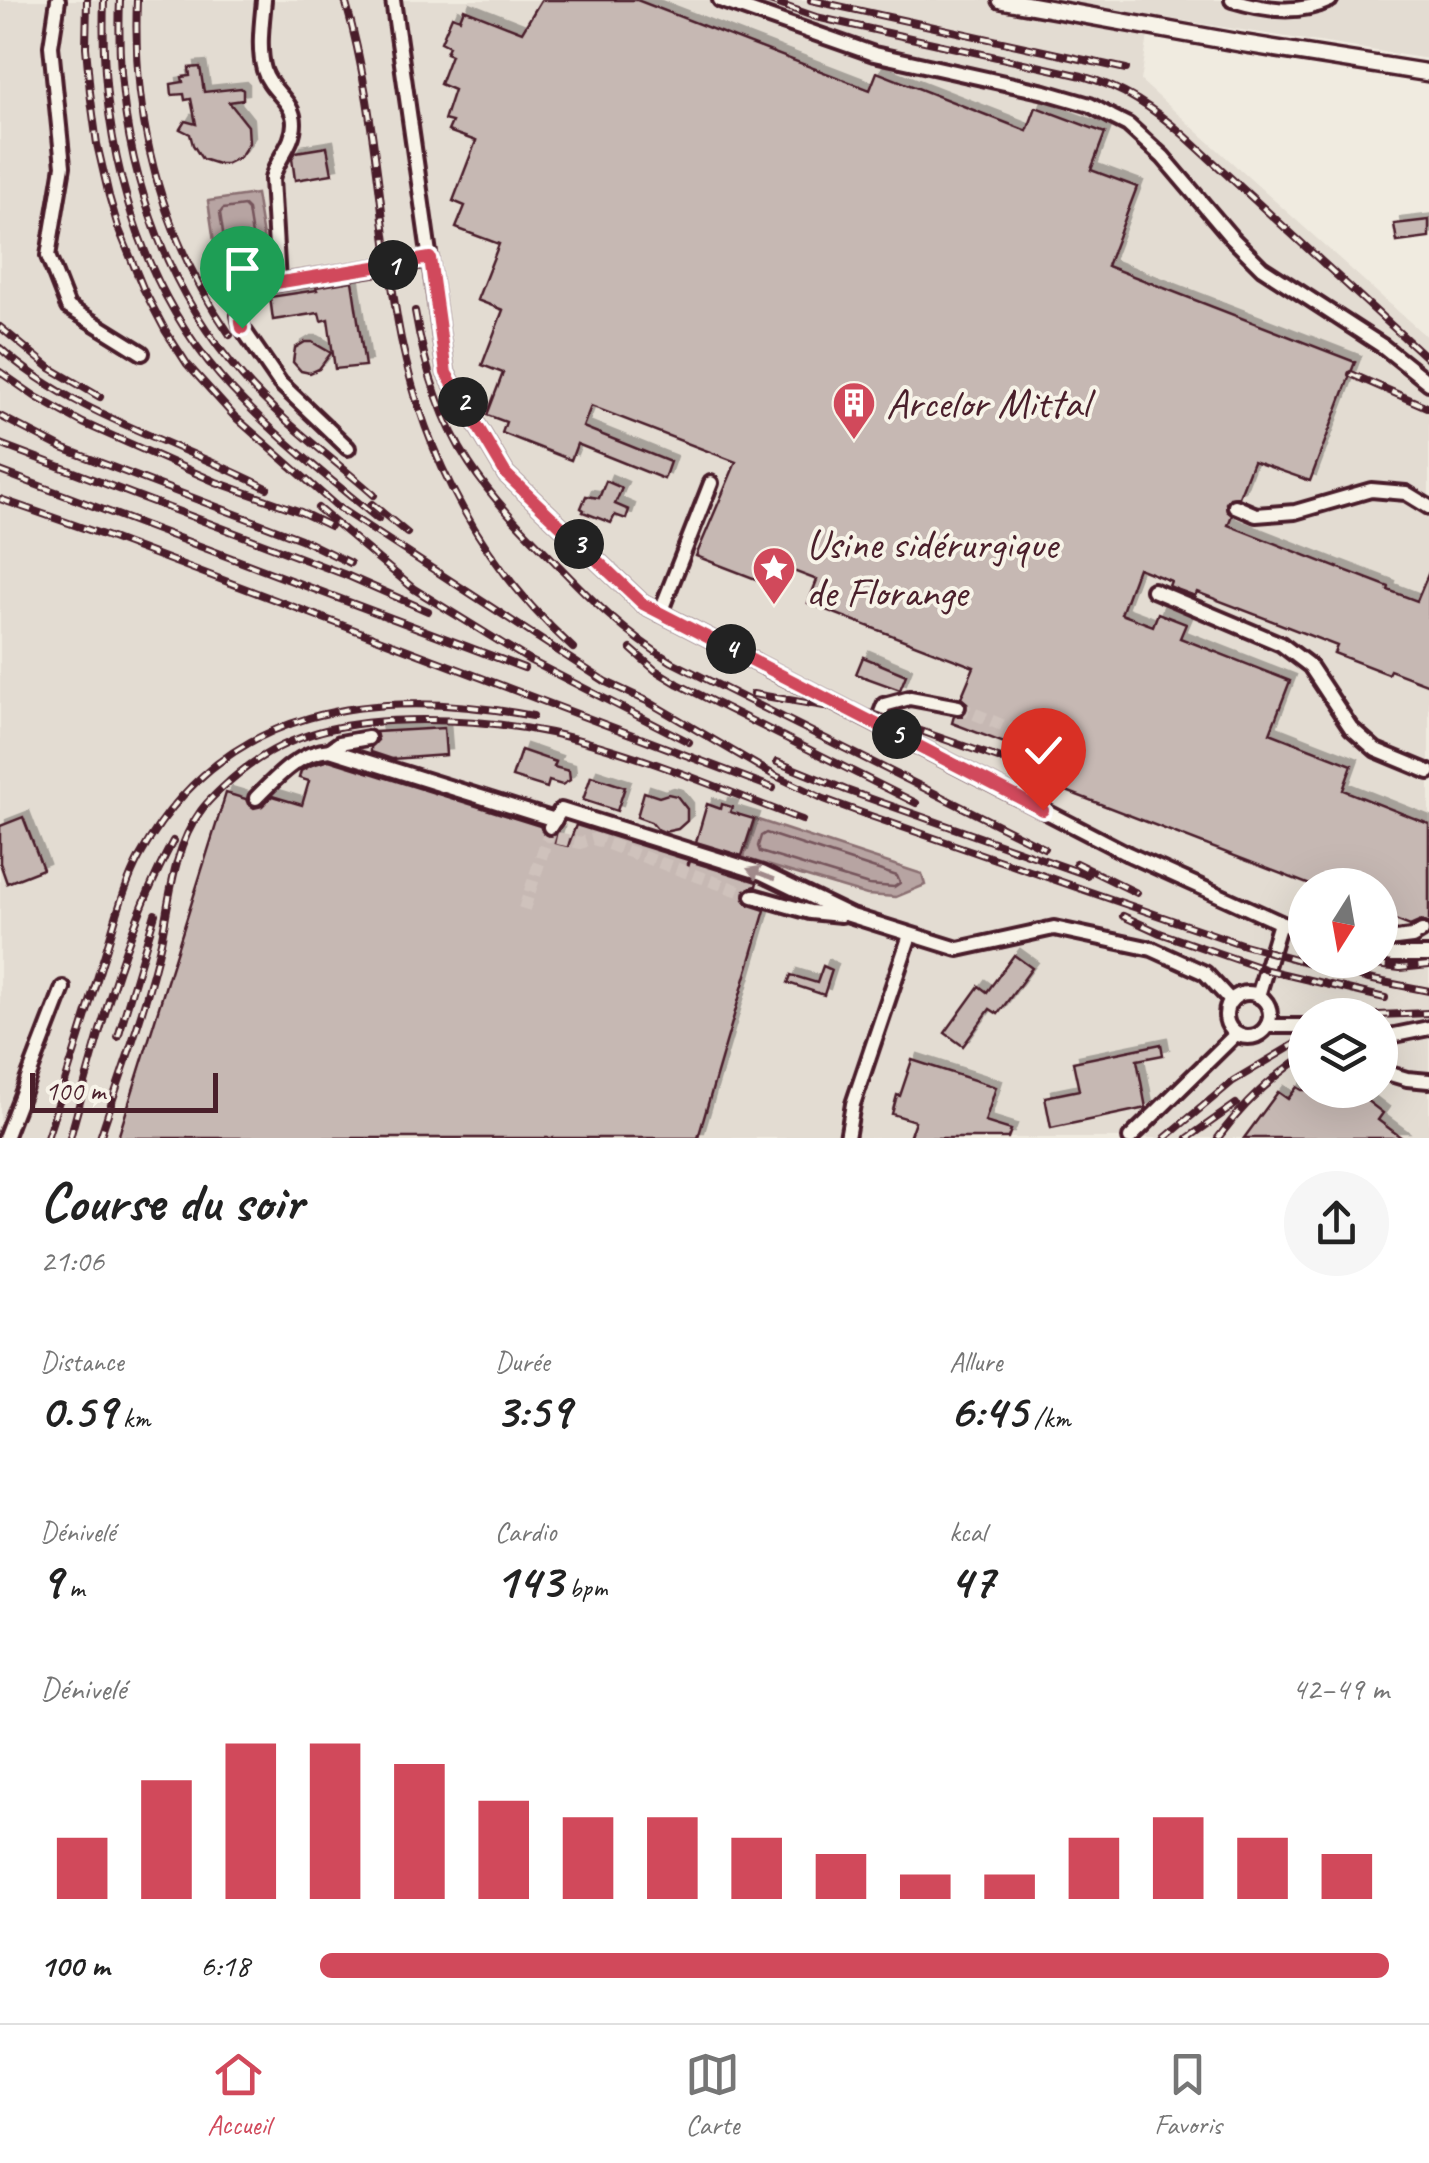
<!DOCTYPE html>
<html lang="fr">
<meta charset="utf-8">
<style>
:root{--surface:#fff;--page:#f6f6f6;--text:#222;--muted:#767676;--line:#e0e0e0;--accent:#d1495b}
body{margin:0;font-family:Caveat,sans-serif;background:var(--page);color:var(--text);height:100vh;display:flex;flex-direction:column;font-size:38px;white-space:nowrap}
*{box-sizing:border-box;margin:0}
p{font-size:32px;color:var(--muted)}
.icon{flex:none;width:55px;height:55px;fill:none;stroke:currentColor;stroke-width:2;stroke-linecap:round;stroke-linejoin:round}
.map{position:relative;height:1138px;overflow:hidden}
.sheet{display:flex;flex-direction:column;background:var(--surface);flex:1}
.sheet>*{flex:none}
.needle{width:65px;rotate:191deg}
.controls{position:absolute;left:1288px;top:868px;display:grid;gap:20px}
.controls a{display:grid;place-items:center;width:110px;height:110px;border-radius:50%;background:var(--surface);box-shadow:0 10px 40px #0002;font-size:50px}
.scale{position:absolute;left:30px;bottom:25px;width:188px;box-sizing:border-box;padding-left:10px;border:5px solid #4a1f2b;border-top:0;font-size:28px;line-height:35px;white-space:nowrap;color:#4a1f2b;-webkit-text-stroke:8px #f7f3e8;paint-order:stroke}
.pin{position:absolute;display:grid;place-items:center;width:85px;height:85px;color:#fff;margin:-102px -42px;border-radius:50% 50% 50% 0;rotate:-45deg;box-shadow:0 0 10px #0007}
.pin .icon{rotate:45deg}
.km{position:absolute;width:50px;height:50px;margin:-25px;border-radius:50%;background:#222;color:#fff;font-size:28px;line-height:50px;text-align:center}
.round{display:grid;place-items:center;flex:none;width:105px;height:105px;border-radius:52px;background:var(--page)}
.overview{display:flex;align-items:center;justify-content:space-between;height:170px;padding:0 40px}
h1{font-size:55px;font-weight:700;line-height:75px}
.figures{display:grid;grid-template-columns:repeat(3,1fr);gap:15px;height:170px;padding:10px 40px}
.figures div{display:grid;align-content:center}
.figures b{font-size:50px;font-weight:700}
.figures small{font-size:28px;font-weight:400}
.figures p{font-size:28px}
.chart{height:280px;padding:20px 40px}
.chart p{display:flex;justify-content:space-between}
.chart svg{width:100%;height:180px;margin-top:10px;stroke:var(--accent);stroke-width:6}
ul{padding:0 40px;list-style:none;font-size:32px}
li{display:grid;grid-template-columns:160px 120px 1fr;align-items:center;height:75px}
li i{height:25px;border-radius:12px;background:var(--accent)}
.dock{display:flex;justify-content:space-around;align-items:center;height:140px;border-top:2px solid var(--line);background:var(--surface);font-size:28px;color:var(--muted)}
.dock a{display:grid;justify-items:center;gap:5px}
.dock .selected{color:var(--accent)}
.map>svg:first-child{display:block}
</style>
<div class="map">
<svg width="1429" height="1138" viewBox="0 0 1429 1138">
<defs>
<filter id="shadow"><feDropShadow dx="6" dy="-6" stdDeviation="0" flood-color="#0004"/></filter>
</defs>
<rect width="100%" height="100%" fill="#f0ebe0"/>
<filter id="ink" filterUnits="userSpaceOnUse"><feTurbulence type="fractalNoise" baseFrequency=".01" numOctaves="2"/><feDisplacementMap in="SourceGraphic" scale="20" xChannelSelector="R" yChannelSelector="G"/><feConvolveMatrix kernelMatrix="1 2 1 2 8 2 1 2 1" color-interpolation-filters="sRGB"/></filter>
<g filter="url(#ink)">
<path fill="#e3dcd2" fill-rule="evenodd" d="M0 0H1429V59L1151 16 1141 81 1429 339V1138H0ZM1305 885H1380V960H1305ZM1305 1015H1380V1090H1305Z"/>
<g fill="#b7a4a2" stroke="#8b6f72" stroke-width="2.5">
<polygon points="256,194 268,267 254,269 254,275 247,276 246,280 241,280 241,277 233,278 231,272 217,275 215,263 217,262 208,201"/>
<polygon points="755,819 922,874 925,885 896,897 867,895 744,858"/>
</g>
<g fill="none" stroke-linecap="round" stroke-linejoin="round">
<g stroke="#76545b" stroke-width="2.5">
<polygon points="244,206 248,210 255,255 241,267 227,259 220,213 223,209"/>
<polygon points="766,833 897,876 900,883 894,887 869,885 760,852 758,846 761,836"/>
</g>
</g>
<g fill="#c6b8b3" stroke="#4a1f2b" stroke-width="2.5" filter="url(#shadow)">
<polygon points="541,0 637,0 870,90 877,72 1027,131 1036,107 1105,133 1091,170 1137,187 1107,266 1355,362 1310,481 1253,461 1239,497 1230,498 1226,503 1227,511 1232,515 1228,525 1337,568 1337,567 1389,587 1388,590 1417,601 1429,572 1429,685 1390,670 1388,674 1334,653 1337,646 1197,592 1195,596 1176,589 1169,586 1171,581 1138,568 1121,614 1153,626 1158,613 1186,624 1180,638 1290,681 1270,733 1352,765 1343,790 1429,824 1429,924 1421,921 1410,926 1380,914 1380,885 1310,885 1025,775 1033,754 952,723 954,716 962,716 968,710 967,703 961,698 974,667 808,603 817,580 791,570 787,580 783,579 779,588 696,556 736,462 591,406 583,427 670,462 664,479 577,444 571,460 502,433 506,422 487,415 503,373 482,365 503,310 477,300 499,244 456,228 465,206 453,201 476,141 448,131 452,122 444,120 454,90 440,84 451,55 446,53 449,46 441,42 452,16 460,19 464,9 522,32"/>
<polygon points="200,67 204,92 241,88 243,90 243,100 229,102 248,126 249,143 240,157 226,164 218,164 202,159 193,145 190,134 180,129 185,121 196,124 191,99 185,100 184,94 172,95 171,84 183,82 182,77 190,76 189,68"/>
<polygon points="327,147 332,174 295,180 292,158 296,152"/>
<polygon points="1429,220 1429,238 1397,242 1394,224"/>
<polygon points="352,281 365,366 335,369 328,319 321,321 319,313 273,320 270,297 317,290 316,287"/>
<polygon points="305,342 312,342 331,353 319,369 310,373 301,371 293,362 295,348"/>
<polygon points="606,481 622,488 615,504 629,510 626,519 615,515 611,523 583,512 584,510 581,508 586,496 599,498"/>
<polygon points="863,657 906,675 900,690 856,674"/>
<polygon points="444,728 446,755 392,759 371,752 371,747 378,740 376,732"/>
<polygon points="521,750 556,762 554,767 569,771 570,780 562,785 549,781 547,788 512,777"/>
<polygon points="329,760 540,826 545,836 550,837 558,833 555,843 568,846 576,825 688,860 688,867 690,861 757,882 756,886 745,890 744,899 749,905 765,910 698,1138 118,1138 226,793 246,799 248,804 254,808 262,806 272,796 302,805 309,781 299,778 301,771 312,765"/>
<polygon points="591,776 625,787 617,811 583,800"/>
<polygon points="644,792 659,797 668,794 677,796 687,809 687,821 678,829 664,832 657,829 651,822 637,817"/>
<polygon points="707,804 721,809 722,804 732,807 730,812 754,819 742,856 696,842"/>
<polygon points="23,817 43,869 7,883 0,863 0,826"/>
<polygon points="1014,955 1032,968 998,1014 990,1009 963,1046 945,1033 979,986 987,992"/>
<polygon points="823,966 832,970 824,995 788,983 791,975 817,983"/>
<polygon points="1161,1044 1163,1055 1137,1060 1146,1108 1051,1128 1045,1097 1079,1090 1073,1062"/>
<polygon points="912,1060 996,1087 985,1122 1011,1130 1008,1138 909,1138 915,1121 892,1114 897,1095 900,1096"/>
<polygon points="1297,1087 1302,1090 1353,1090 1383,1113 1378,1120 1402,1138 1244,1138 1278,1092 1288,1099"/>
</g>
<g fill="none" stroke-linecap="round" stroke-linejoin="round">
<g stroke="#cfc2bc" stroke-width="12" stroke-dasharray="12 6" stroke-linecap="butt">
<polyline points="958,707 1036,739"/>
<polyline points="550,827 548,836 580,843 594,839 753,896"/>
<polyline points="524,909 548,836"/>
</g>
<g stroke="#4a1f2b" stroke-width="20">
<g id="minor">
<polyline points="58,0 51,46 63,166 48,256 68,307 142,353"/>
<path d="M264 0C262 22 258 49 264 70 270 91 294 101 294 123 294 145 276 159 272 179L278 283"/>
<polyline points="393,0 446,373 506,474 643,604 1128,854 1305,934"/>
<polyline points="720,0 874,54 1045,92 1090,105 1112,117 1128,125 1163,157 1231,237 1262,268 1384,347 1429,383"/>
<path d="M1232 0C1265 10 1298 15 1330 0"/>
<polyline points="348,448 280,383 242,328 239,315 244,297 257,286 430,259"/>
<polyline points="1235,506 1256,515 1295,512 1371,490 1406,493 1429,507"/>
<polyline points="1153,590 1281,644 1310,666 1351,728 1376,750 1429,772"/>
<polyline points="660,613 711,483"/>
<polyline points="877,723 884,705 910,698 958,707"/>
<polyline points="368,738 340,743 330,750 555,820"/>
<path d="M256 798C277 777 299 752 330 750"/>
<polyline points="550,827 561,810 762,873 849,915 958,949 1054,928 1152,949 1205,973 1231,1001"/>
<polyline points="753,896 810,912 841,915"/>
<polyline points="1380,941 1412,937 1422,931"/>
<polyline points="1380,952 1392,955 1429,955"/>
<circle cx="1248" cy="1015" r="22"/>
<polyline points="1258,996 1280,923"/>
<polyline points="1267,1026 1305,1026"/>
<polyline points="1380,1038 1429,1028"/>
<polyline points="1380,1071 1407,1079 1429,1081"/>
<polyline points="5,1138 63,988"/>
<polyline points="847,1138 853,1104 910,935"/>
<polyline points="1130,1138 1236,1034"/>
</g>
</g>
<g stroke="#4a1f2b" stroke-width="22">
<polyline id="major" points="1001,0 1240,43 1429,73"/>
</g>
<use href="#minor" stroke="#f7f3e8" stroke-width="12"/>
<use href="#major" stroke="#f7f3e8" stroke-width="15"/>
<g stroke="#4a1f2b" stroke-width="8">
<g id="rail">
<polyline points="87,0 86,47 90,92 97,144 109,196 118,227 143,288 165,330 187,364 234,416 336,506 606,682 647,701 772,774 824,799 862,813 1244,945 1368,979 1429,991"/>
<path d="M104 0C99 134 132 273 220 376 267 430 324 474 378 519"/>
<path d="M120 0C114 135 152 274 243 377 281 421 330 456 374 495"/>
<path d="M137 0C132 122 161 235 230 335"/>
<path d="M345 0C377 110 379 227 401 339 425 458 483 567 573 648"/>
<path d="M767 0 816 17 1082 76C1123 87 1154 109 1185 136L1429 360"/>
<polyline points="811,0 1126,69"/>
<path d="M415 311C424 364 439 417 469 463 493 500 524 531 555 562 591 600 627 635 672 662L1044 848"/>
<polyline points="0,327 50,368 100,397"/>
<path d="M0 348C73 415 180 443 267 488"/>
<polyline points="0,372 36,397 83,423 216,482 301,512 330,526"/>
<polyline points="1351,374 1429,408"/>
<polyline points="0,416 62,448 301,539 350,563"/>
<polyline points="0,444 346,575 428,611"/>
<polyline points="0,471 524,668"/>
<polyline points="0,499 109,537 773,788"/>
<polyline points="372,504 407,533"/>
<polyline points="318,508 414,589 531,661 689,742"/>
<polyline points="631,649 655,670 678,684 916,803"/>
<polyline points="753,694 872,714 1027,768"/>
<polyline points="777,762 846,790 1087,875"/>
<polyline points="1076,863 1137,893"/>
<polyline points="1123,916 1160,933 1267,970 1385,998"/>
<polyline points="1353,962 1400,968 1429,965"/>
<polyline points="1378,1015 1429,1013"/>
<polyline points="118,1037 155,914"/>
<path d="M47 1138C66 1080 84 1022 102 963 114 927 122 889 140 856 224 703 377 687 533 716"/>
<path d="M70 1138C98 1037 123 934 173 841"/>
<path d="M100 1138C121 1073 146 1008 161 942 170 899 173 849 200 812 208 800 221 789 232 779 288 730 350 720 423 720 465 720 509 724 551 733 636 752 721 789 802 820"/>
<polyline points="1165,1138 1233,1081 1305,1038"/>
<polyline points="1188,1138 1236,1104"/>
<path d="M1218 1138C1242 1105 1271 1078 1305 1055"/>
</g>
</g>
<use href="#rail" stroke="#f7f3e8" stroke-width="4" stroke-dasharray="11" stroke-linecap="butt"/>
</g>
<defs><path id="oneway-solid" d="M-6-.8H1V-3.2L6.5 0L1 3.2V.8H-6Z" transform="scale(2.5)"/></defs>
<use fill="#a0898a" href="#oneway-solid" transform="translate(761 874) rotate(-159)"/>
</g>
<g fill="none" stroke-linecap="round" stroke-linejoin="round" filter="url(#ink)">
<g stroke="#fff" stroke-width="20">
<path id="route" d="M242 328C238 309 242 298 257 286L430 258 446 373 506 474 643 604 1043 810"/>
</g>
<use href="#route" stroke="#d1495b" stroke-width="12"/>
</g>
<defs>
<g id="building-pin" transform="scale(2.25)"><path d="M0 17L-7.5 6A9.5 9.5 0 1 1 7.5 6Z" fill="#d1495b" stroke="#f7f3e8"/><path d="M-4-6H4V6H1V3H-1V6H-4ZM-2.5-4.3h1.7v1.8h-1.7ZM.8-4.3h1.7v1.8H.8ZM-2.5-1h1.7V.8h-1.7ZM.8-1h1.7V.8H.8Z" fill="#fff"/></g>
<g id="sight-pin" transform="scale(2.25)"><path d="M0 17L-7.5 6A9.5 9.5 0 1 1 7.5 6Z" fill="#d1495b" stroke="#f7f3e8"/><path d="M0-6L1.8-2.2L6-1.7L2.9 1.2L3.7 5.4L0 3.3L-3.7 5.4L-2.9 1.2L-6-1.7L-1.8-2.2Z" fill="#fff"/></g>
</defs>
<g fill-rule="evenodd">
<use href="#building-pin" x="854" y="403"/>
<use href="#sight-pin" x="774" y="568"/>
</g>
<g text-anchor="middle" dominant-baseline="central" stroke-width="8" stroke-linejoin="round" paint-order="stroke">
<g font-size="42" fill="#4a1f2b" stroke="#f7f3e8" text-anchor="start">
<text x="886" y="403">Arcelor Mittal</text>
<text x="806" y="544">Usine sidérurgique<tspan x="806" dy="48">de Florange</tspan></text>
</g>
</g>
</svg>
<div class="controls">
<a><svg class="needle" viewBox="-14 -14 28 28"><path d="M0-13l5 13h-10z" fill="#e53935"/><path d="M0 13l5-13h-10z" fill="#767676"/></svg></a>
<a><svg class="icon" aria-label="layers" viewBox="0 0 24 24"><path d="M12 4l9 5-9 5-9-5zM3 14l9 5 9-5"/></svg></a>
</div>
<div class="scale">100 m</div>
<div class="pin" style="left:242px;top:328px;background:#1e9e55"><svg class="icon" aria-label="arrive" viewBox="0 0 24 24"><path d="M6 21V4h12l-3 4 3 4H6"/></svg></div>
<div class="pin" style="left:1043px;top:810px;background:#d93025"><svg class="icon" aria-label="check" viewBox="0 0 24 24"><path d="M5 12l5 5 9-10"/></svg></div>
<b class="km" style="left:393px;top:265px">1</b>
<b class="km" style="left:463px;top:402px">2</b>
<b class="km" style="left:579px;top:544px">3</b>
<b class="km" style="left:731px;top:649px">4</b>
<b class="km" style="left:897px;top:734px">5</b>
</div>
<section class="sheet">
<div class="overview"><div><h1>Course du soir</h1><p>21:06</p></div><a class="round"><svg class="icon" aria-label="share" viewBox="0 0 24 24"><path d="M12 15V3M7 8l5-5 5 5M5 13v7h14v-7"/></svg></a></div>
<div class="figures">
<div><p>Distance</p><b>0.59<small> km</small></b></div>
<div><p>Durée</p><b>3:59</b></div>
<div><p>Allure</p><b>6:45<small> /km</small></b></div>
</div>
<div class="figures">
<div><p>Dénivelé</p><b>9<small> m</small></b></div>
<div><p>Cardio</p><b>143<small> bpm</small></b></div>
<div><p>kcal</p><b>47</b></div>
</div>
<div class="chart"><p><span>Dénivelé</span>42–49 m</p>
<svg viewBox="0 0 160 44" preserveAspectRatio="none"><path d="M5 44V29M15 44V15M25 44V6M35 44V6M45 44V11M55 44V20M65 44V24M75 44V24M85 44V29M95 44V33M105 44V38M115 44V38M125 44V29M135 44V24M145 44V29M155 44V33"/></svg>
</div>
<ul>
<li><b>100 m</b>6:18<i style="width:100%"></i></li>
</ul>
</section>
<nav class="dock">
<a class="selected"><svg class="icon" aria-label="home" viewBox="0 0 24 24"><path d="M3 11l9-7 9 7M6 9v11h12V9"/></svg>Accueil</a>
<a><svg class="icon" aria-label="map" viewBox="0 0 24 24"><path d="M3 6l6-2 6 2 6-2v14l-6 2-6-2-6 2zM9 4v14M15 6v14"/></svg>Carte</a>
<a><svg class="icon" aria-label="saved" viewBox="0 0 24 24"><path d="M7 4h10v16l-5-4-5 4z"/></svg>Favoris</a>
</nav>
